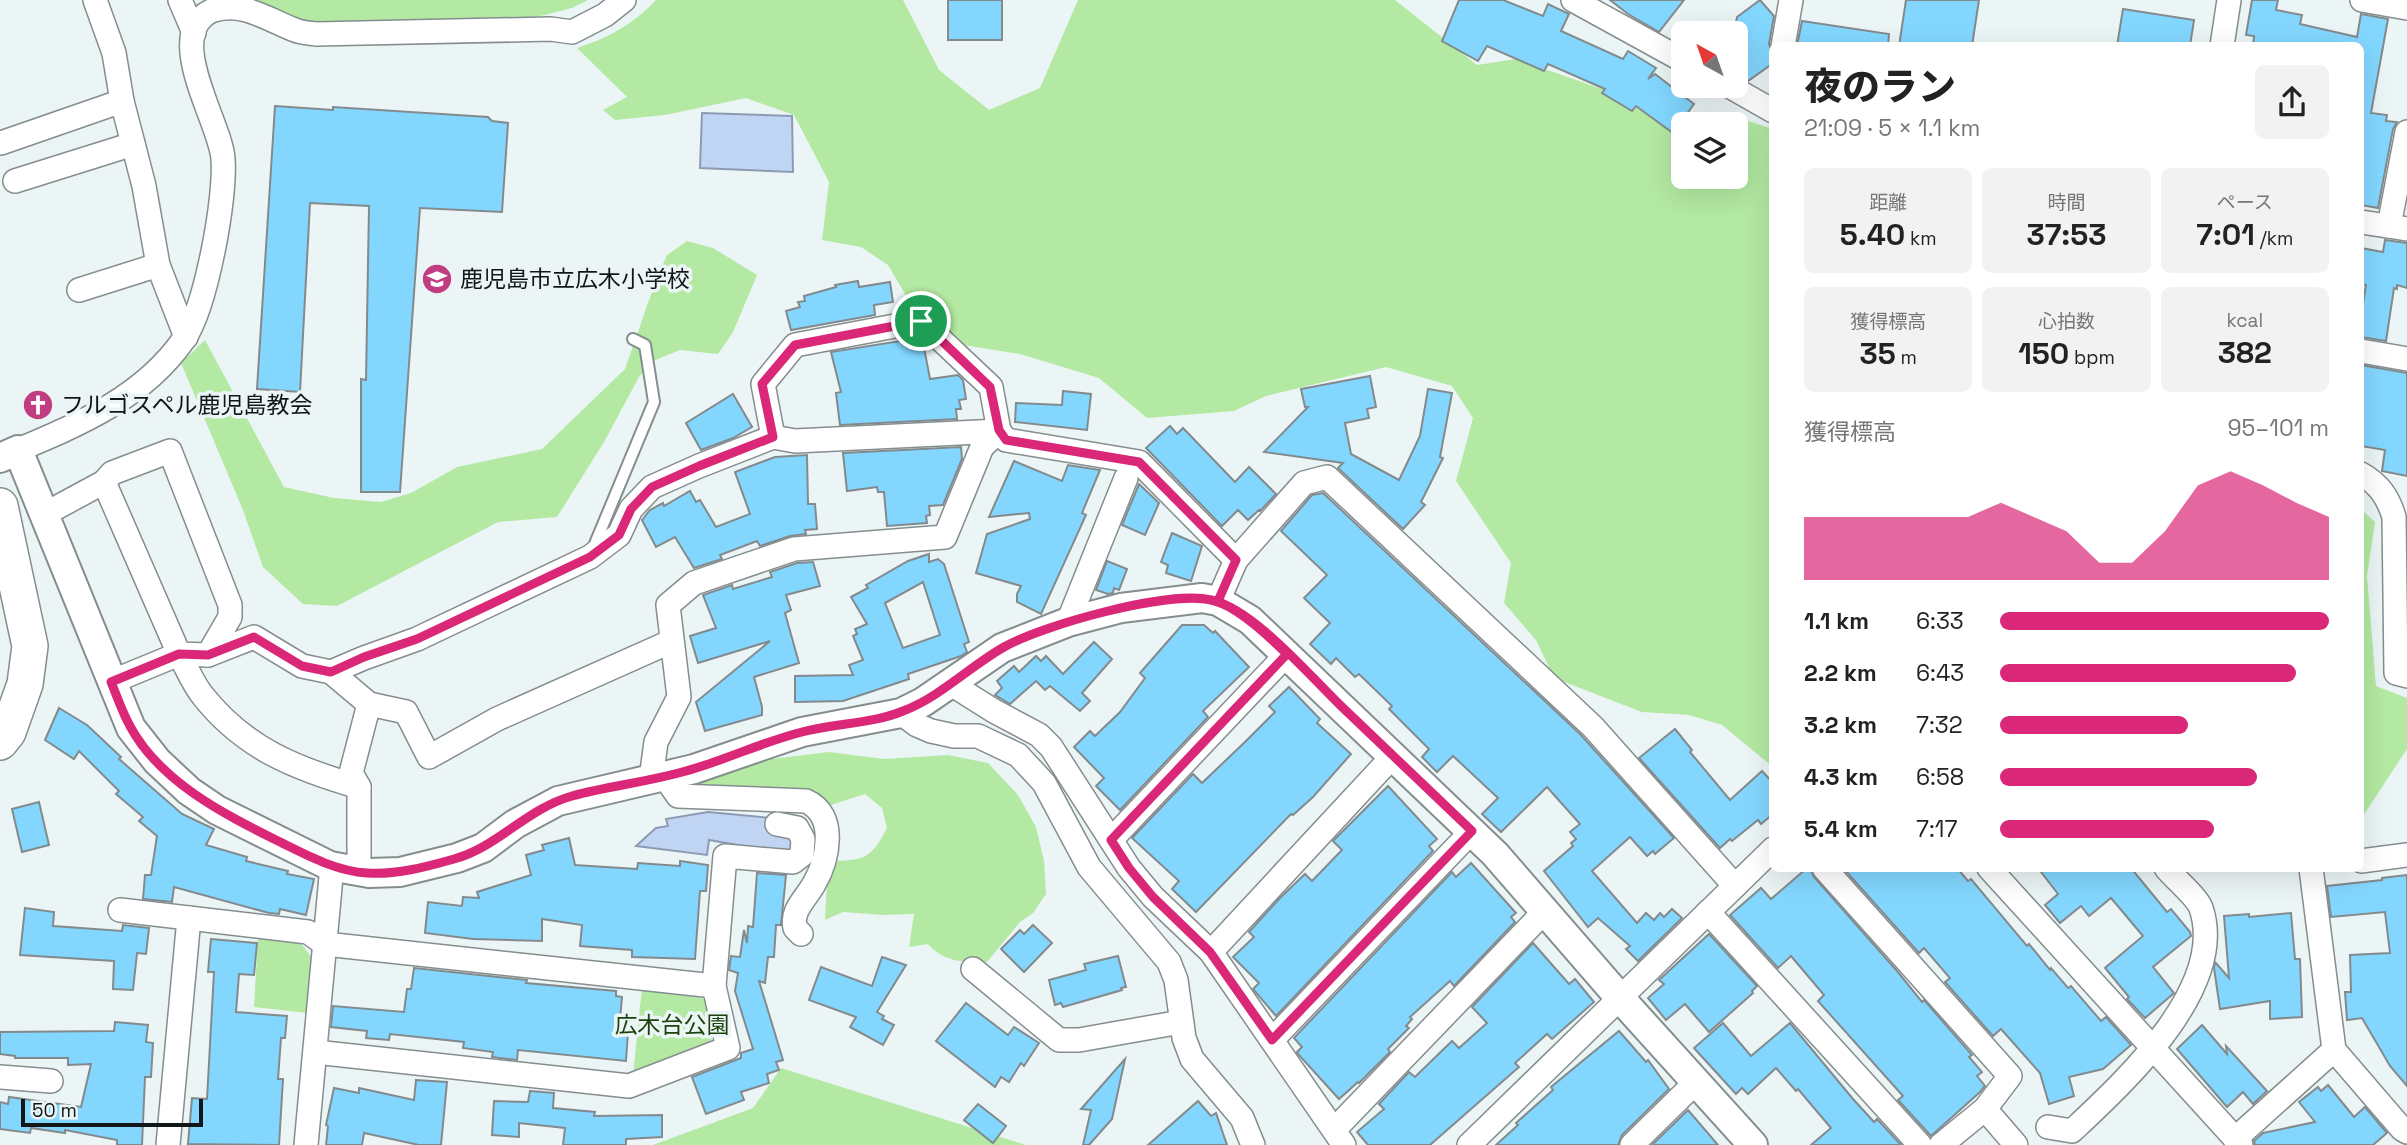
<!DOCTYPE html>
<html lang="ja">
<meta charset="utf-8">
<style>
:root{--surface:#fff;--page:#f2f2f2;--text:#222;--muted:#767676;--accent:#db2777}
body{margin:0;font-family:"Space Grotesk","Noto Sans JP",sans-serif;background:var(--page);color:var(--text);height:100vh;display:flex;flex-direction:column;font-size:26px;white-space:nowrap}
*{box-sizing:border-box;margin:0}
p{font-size:23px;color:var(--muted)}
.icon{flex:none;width:38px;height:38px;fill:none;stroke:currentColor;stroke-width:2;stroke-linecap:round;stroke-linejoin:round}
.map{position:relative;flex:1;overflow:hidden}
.panel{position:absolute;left:1769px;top:42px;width:595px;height:830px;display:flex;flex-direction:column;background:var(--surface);border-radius:10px;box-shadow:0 7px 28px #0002}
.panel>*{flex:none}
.needle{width:46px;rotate:320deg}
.controls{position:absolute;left:1671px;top:21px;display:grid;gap:14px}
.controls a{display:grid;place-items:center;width:77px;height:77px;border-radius:10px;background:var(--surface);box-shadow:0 7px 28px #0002;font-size:35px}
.scale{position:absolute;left:21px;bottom:18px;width:182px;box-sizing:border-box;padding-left:7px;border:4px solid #131617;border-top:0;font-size:19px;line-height:24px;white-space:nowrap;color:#131617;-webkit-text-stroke:5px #ecf5f6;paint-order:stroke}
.pin{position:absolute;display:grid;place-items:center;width:60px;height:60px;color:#fff;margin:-30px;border:4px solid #fff;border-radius:50%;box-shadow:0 2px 7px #0007}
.round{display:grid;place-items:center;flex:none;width:74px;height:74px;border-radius:10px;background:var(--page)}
.summary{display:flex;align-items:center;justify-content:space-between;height:119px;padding:0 35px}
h1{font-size:38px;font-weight:800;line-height:52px}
.stats{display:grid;grid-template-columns:repeat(3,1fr);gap:10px;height:119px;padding:7px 35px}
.stats div{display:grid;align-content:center;border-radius:10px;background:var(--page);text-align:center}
.stats b{font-size:30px;font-weight:800}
.stats small{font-size:19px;font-weight:400}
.stats p{font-size:19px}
.chart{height:196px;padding:14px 35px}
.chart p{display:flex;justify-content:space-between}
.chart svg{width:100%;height:126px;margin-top:7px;fill:var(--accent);opacity:.7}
ul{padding:0 35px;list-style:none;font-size:23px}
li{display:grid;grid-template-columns:112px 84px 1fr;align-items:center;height:52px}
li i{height:18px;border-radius:9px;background:var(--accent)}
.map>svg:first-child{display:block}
</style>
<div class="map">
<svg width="2407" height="1145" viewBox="0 0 2407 1145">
<rect width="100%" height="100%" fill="#ecf5f6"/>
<g fill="#b3e9a2">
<polygon points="244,0 588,0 572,8 525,20 305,28"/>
<path d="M656 0H903L939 70 989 110 1040 88 1078 0H1395L1477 65 1516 59 1602 89 1660 118 1683 126 1684 177H1736V124H1708L1724 113 1773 129V767L1722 725 1689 715 1642 712 1554 678 1536 640 1504 603 1511 563 1456 481 1473 418 1452 386 1386 367 1266 396 1234 411 1147 418 1099 378 1020 354 932 340 888 265 861 247 822 240 829 182 794 115 746 98 665 115 615 120 603 110 627 97 577 48C608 38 634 24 656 0Z"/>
<polygon points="687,241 713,248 757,275 733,332 718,354 680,350 653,361 639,377 604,442 557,517 498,522 337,606 303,604 263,567 243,510 181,363 205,340 284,487 334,498 381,502 411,493 457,467 542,449 625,369 656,280 667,255"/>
<polygon points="2361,509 2375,522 2367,576 2376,686 2407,698 2407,749 2361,819"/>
<path d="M829 752 885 759 948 755 988 763 1018 795 1036 827 1044 861 1046 894 1033 913 1020 922 987 962C965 963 943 962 928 944L909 947 914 914 884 915 843 912 825 920 828 861C863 860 870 861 887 828L882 808 865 794 831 805 814 797 682 788 771 759Z"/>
<polygon points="258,938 299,941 312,958 307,1013 254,1007"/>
<polygon points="642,988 692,994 705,1000 714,1033 709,1045 633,1075"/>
<polygon points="781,1068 1026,1145 653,1145 753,1108"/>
</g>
<g fill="#c0d4f4" stroke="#8c9bb2" stroke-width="2">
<polygon points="702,113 792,116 793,172 700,168"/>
<polygon points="708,812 771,818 796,839 794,855 709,840 707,855 636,846 656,828 668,826 666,819"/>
</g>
<g fill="#83d7ff" stroke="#838a8d" stroke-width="2" fill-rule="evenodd">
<rect x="948" y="0" width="54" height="40"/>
<polygon points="1459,0 1503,0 1543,16 1548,4 1569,14 1561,31 1623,59 1628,51 1656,68 1648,79 1655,74 1694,104 1673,133 1636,106 1632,111 1602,93 1605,89 1548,64 1544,71 1487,46 1478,61 1442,41"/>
<polygon points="1610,0 1684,0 1659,32 1628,14"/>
<polygon points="1760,0 1774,16 1769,44 1773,55 1772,64 1748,81 1736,64 1734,33 1737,17"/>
<polygon points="1906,0 1979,0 1972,46 1899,46"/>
<polygon points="2252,0 2278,0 2276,10 2302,15 2300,24 2357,37 2361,14 2388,19 2371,113 2387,115 2386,121 2397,122 2393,129 2378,208 2361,205 2361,46 2253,46 2254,36 2246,35"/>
<polygon points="2123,9 2194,20 2190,46 2117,46"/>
<polygon points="1802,21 1889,34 1888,46 1797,46"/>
<polygon points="275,106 333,110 333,107 488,117 492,121 508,123 502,212 420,208 400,492 361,492 361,379 366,380 369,206 310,203 300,392 257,389"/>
<polygon points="2385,240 2407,243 2407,288 2397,285 2397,289 2394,288 2386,341 2361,337 2361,315 2366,285 2361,284 2361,248 2383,252"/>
<polygon points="858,281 859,287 890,282 893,302 874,305 875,315 791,330 786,311 800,307 798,302 805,301 804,296 836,287 835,285"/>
<polygon points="919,338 923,342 930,379 958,375 963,380 966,399 959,400 961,409 956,409 957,419 840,425 836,393 841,392 831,352"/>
<polygon points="2361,365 2407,373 2407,476 2382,471 2385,450 2361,446"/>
<polygon points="1370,376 1376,407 1367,409 1369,418 1345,423 1351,454 1399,480 1420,436 1428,389 1452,393 1440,457 1443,458 1421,502 1425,505 1403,529 1338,468 1343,463 1264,452 1308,407 1305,407 1301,389"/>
<polygon points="1063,391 1091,394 1087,430 1015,422 1016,403 1062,405"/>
<polygon points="733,394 752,427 733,438 701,450 686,423"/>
<polygon points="1170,426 1177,434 1183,428 1235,482 1249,467 1276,494 1260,511 1259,510 1248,520 1238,510 1222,526 1146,448"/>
<polygon points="961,447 962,459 943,505 929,506 930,515 926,516 927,523 887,526 884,492 878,492 877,487 847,491 843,453"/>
<polygon points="807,455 808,504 815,504 817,529 805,530 806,534 790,536 760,546 757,541 720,555 722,559 694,568 675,537 656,547 642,520 650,510 663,503 664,506 690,491 696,502 700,500 716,527 750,514 735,472 775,457"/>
<polygon points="1014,461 1062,481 1068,465 1100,470 1082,513 1086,515 1041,614 1017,602 1017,594 1021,586 976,573 987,534 1030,519 1029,513 989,517"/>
<polygon points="1139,484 1159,503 1145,535 1122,525"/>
<polygon points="1323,493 1580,734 1674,838 1655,854 1653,851 1647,856 1630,837 1592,871 1637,923 1646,913 1654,920 1660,913 1664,917 1672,909 1682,918 1638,961 1626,949 1630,946 1598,918 1588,927 1544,871 1573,846 1571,843 1576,839 1570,832 1580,824 1547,787 1501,832 1482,814 1498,798 1453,756 1437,772 1422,757 1429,749 1389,709 1392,706 1359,674 1355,677 1336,658 1331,664 1310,644 1330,623 1304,598 1327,575 1281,531 1312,495"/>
<polygon points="1172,533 1202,546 1191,581 1166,573 1168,565 1161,562"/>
<path d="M929 554V562L938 559 944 564 969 642 964 644 967 652 961 656 908 674 909 679 843 701 795 702V676L853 675 849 665 863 660 853 636 857 634 855 629 867 624 851 597 868 588 866 585 908 561ZM923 582 940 635 903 648 885 603Z"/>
<polygon points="1107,561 1127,569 1119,590 1114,588 1113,593 1108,594 1096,590"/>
<polygon points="813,562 820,586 786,595 791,610 785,613 799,663 754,677 762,707 762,715 705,731 696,702 770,641 698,663 690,636 716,628 703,595 732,585 733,589 772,577 770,572 797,563"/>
<polygon points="1182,625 1204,625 1213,633 1215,631 1249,667 1203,711 1208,717 1120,810 1096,786 1104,778 1074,747 1090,731 1095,736 1120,712 1145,678 1140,673"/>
<polygon points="1094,642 1112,659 1082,693 1090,701 1080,711 1050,686 1045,690 1036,681 1010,704 995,695 1002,688 997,681 1014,666 1019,672 1036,656 1041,661 1046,656 1063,674"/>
<polygon points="1289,687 1320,719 1317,723 1351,754 1313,797 1293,815 1291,814 1196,912 1172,889 1179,881 1132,838 1193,774 1202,783 1246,741 1275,712 1269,706"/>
<polygon points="59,708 87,725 121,757 119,759 182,814 214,829 206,845 247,857 246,861 288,871 287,874 314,879 306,915 280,909 279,914 269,913 174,887 172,902 143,899 145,875 151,875 157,836 139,821 143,817 116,794 119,791 79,751 74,759 45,740"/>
<polygon points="1675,729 1692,750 1690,752 1730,800 1762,771 1773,783 1773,814 1761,824 1758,820 1732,841 1730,839 1720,848 1639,758"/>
<polygon points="1388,786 1437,839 1429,846 1433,851 1276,1016 1253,989 1259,983 1233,957 1254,937 1249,932 1279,899 1305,874 1312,881 1342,850 1333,841"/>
<polygon points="39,802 49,845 22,852 12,809"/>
<polygon points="569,838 575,865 637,869 638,863 680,866 680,861 708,865 706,891 700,891 695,959 632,957 632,950 580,946 582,925 542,919 542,941 473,939 425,933 428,902 462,906 463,897 479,898 477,892 531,875 526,855 544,850 542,845"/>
<polygon points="1471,863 1516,913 1511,917 1515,922 1454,986 1450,981 1410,1017 1412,1019 1406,1026 1409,1028 1388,1049 1390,1052 1359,1083 1358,1082 1339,1099 1298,1054 1297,1052 1302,1047 1294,1038 1452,872 1456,877"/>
<polygon points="1807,868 1810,868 1814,877 1897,971 1922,1002 1924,1000 1972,1055 1969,1057 1982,1072 1977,1076 1985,1086 1980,1092 1931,1136 1898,1100 1903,1096 1818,1001 1824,995 1791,956 1778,968 1730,915 1761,888 1771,899"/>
<polygon points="1843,868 1957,868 1968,881 1971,879 2027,946 2029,944 2050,970 2051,968 2068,988 2071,986 2101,1021 2106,1017 2131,1045 2103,1069 2069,1077 2074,1096 2049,1104 2040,1073 2001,1029 1993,1036 1945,982 1950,978 1924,948 1919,953"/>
<polygon points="2038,868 2131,868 2167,912 2171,909 2190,932 2191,936 2153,967 2174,993 2145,1018 2127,999 2129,997 2105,968 2143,936 2111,898 2089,916 2081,906 2060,923 2045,905 2058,894"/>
<polygon points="757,873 786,875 781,925 776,925 774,957 768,957 765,983 759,981 783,1060 776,1062 779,1070 767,1074 769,1083 741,1092 744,1100 706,1114 692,1077 741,1058 741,1053 753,1049 735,991 738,973 729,970 731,956 740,957 744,930 747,943 748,926 753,927"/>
<polygon points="2407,875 2407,1086 2390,1066 2362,1018 2347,1020 2345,992 2351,992 2350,955 2390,953 2385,912 2331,917 2327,886 2382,880 2382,878"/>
<polygon points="25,908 54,912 53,926 122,931 123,925 149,928 146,954 137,953 133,990 113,989 114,961 20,955"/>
<polygon points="2291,913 2295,959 2300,959 2302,1017 2270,1019 2270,1001 2220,1009 2214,968 2215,962 2229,978 2224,916 2249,914 2249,917"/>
<polygon points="1033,925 1052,943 1024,972 1001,949 1020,930 1024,934"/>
<polygon points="1709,934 1757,986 1752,991 1753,993 1709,1032 1685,1004 1666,1020 1648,998 1664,984 1659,980"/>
<polygon points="211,939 257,943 254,975 239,974 236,1012 287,1016 285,1038 281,1038 278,1079 283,1079 279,1145 188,1144 192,1098 207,1099 214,972 208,972"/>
<polygon points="1533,943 1569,984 1575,979 1594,1002 1552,1039 1547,1034 1515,1063 1519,1067 1430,1145 1368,1145 1357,1132 1384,1109 1379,1104 1409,1072 1415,1077 1452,1041 1459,1048 1487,1023 1472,1007"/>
<polygon points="1118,956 1126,987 1121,988 1122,990 1063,1007 1061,1003 1055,1005 1049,980 1086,970 1084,964"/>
<polygon points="882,957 906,965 877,1012 884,1016 882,1019 894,1025 883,1045 850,1027 856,1017 809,1000 821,967 872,986"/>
<polygon points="414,968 527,980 526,983 616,991 616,996 622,997 619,1031 628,1032 626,1061 518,1050 517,1060 492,1057 493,1052 463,1048 464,1042 390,1034 389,1040 366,1038 367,1031 331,1027 333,1006 404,1012 407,989 411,989"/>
<polygon points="966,1003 1008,1035 1014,1027 1039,1043 1024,1066 1021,1063 1009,1082 1001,1077 995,1087 936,1041"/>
<polygon points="115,1022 148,1025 146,1042 153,1043 151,1077 145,1077 142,1145 117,1145 117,1140 65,1130 65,1133 31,1128 30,1133 0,1129 0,1102 8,1104 9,1097 81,1107 91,1064 68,1065 68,1058 15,1058 15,1056 0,1054 0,1032 114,1031"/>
<polygon points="1723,1023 1751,1056 1790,1023 1853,1099 1874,1122 1877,1119 1901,1145 1811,1145 1831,1128 1798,1089 1796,1091 1776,1068 1748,1094 1742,1088 1736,1094 1694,1048"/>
<polygon points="2202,1025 2227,1054 2226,1046 2267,1091 2253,1104 2243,1092 2227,1107 2177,1049"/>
<polygon points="1619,1031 1646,1062 1648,1060 1669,1089 1622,1135 1618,1145 1496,1145 1518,1125 1516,1123 1553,1090 1551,1087"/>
<polygon points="1125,1059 1112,1119 1089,1145 1083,1145 1091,1110 1081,1109"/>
<polygon points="416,1080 447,1082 441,1145 419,1145 364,1133 362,1145 326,1145 328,1126 326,1125 334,1088 359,1093 359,1088 414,1100"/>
<polygon points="2328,1085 2354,1117 2365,1107 2387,1133 2373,1145 2255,1145 2254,1141 2263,1133 2315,1122 2299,1102 2318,1087 2321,1091"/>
<polygon points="530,1091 554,1093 553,1108 595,1112 594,1116 662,1115 662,1137 626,1139 626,1145 563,1145 565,1128 519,1123 519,1137 492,1135 494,1101 528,1102"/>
<polygon points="1198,1101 1211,1116 1216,1113 1227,1145 1148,1145"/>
<polygon points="978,1104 1006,1126 993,1143 964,1120"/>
<polygon points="1688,1110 1718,1145 1652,1145"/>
</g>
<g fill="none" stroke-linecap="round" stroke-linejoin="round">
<g stroke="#858d8e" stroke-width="14">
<polyline id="service" points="592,551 654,402 645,345 633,339"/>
</g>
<g stroke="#858d8e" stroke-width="26">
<g id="minor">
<polyline points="95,0 114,53 122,101 144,186 158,265 186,337"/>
<polyline points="180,0 194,33"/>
<polyline points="1573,0 1684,61"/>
<polyline points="2362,0 2407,8"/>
<polyline points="1783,46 1791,0"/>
<polyline points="2222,46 2229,0"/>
<polyline points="1729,86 1773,111"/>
<polyline points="1,143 122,101"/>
<polyline points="15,181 133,144"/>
<polyline points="2361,222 2407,229"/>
<polyline points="2389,226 2407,132"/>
<polyline points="79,290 158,265"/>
<polyline points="2361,351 2407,359"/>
<path d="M18 450C80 424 144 397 184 339 206 307 226 199 223 159 221 123 162 35 211 11 242 0 268 20 295 30 302 33 309 33 316 34L551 29 572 32 605 15 624 0"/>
<path d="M2361 474C2379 484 2388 497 2394 517L2396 673 2407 676"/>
<polyline points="104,482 179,654 208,655 254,637 302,666 331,672"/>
<polyline points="43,515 104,482 112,473 170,451 230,605 230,617 208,655"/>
<polyline points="1218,601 1236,560 1304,483 1327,477 1593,727 1735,886"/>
<polyline points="1068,622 1126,478"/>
<path d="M111 682 179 654C187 668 193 684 203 696 245 749 297 769 359 787"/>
<polyline points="951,684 994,711 1039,735 1051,747 1129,868 1153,897 1211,952 1344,1145"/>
<polyline points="369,704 406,712 429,757 497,719 672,641"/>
<polyline points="901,713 917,725 931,731 954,736 978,736 1018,755 1044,783 1089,867 1169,962 1176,980 1184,1038 1192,1059 1242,1118 1253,1145"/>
<path d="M664 776 678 796 806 801C838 815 828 860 814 884 805 900 791 910 795 928L801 934"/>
<polyline points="651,779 656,742 679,697 668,605 694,583 794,549 945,537 982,447 999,431 991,387 921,321 795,345 763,384 773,437"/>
<polyline points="1111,840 1287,654"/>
<polyline points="2361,861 2407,855"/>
<polyline points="1824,868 2010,1076 1985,1109 1941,1145"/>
<polyline points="1989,868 2241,1145"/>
<polyline points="359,872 359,787 351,773 369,704 331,672 364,658 417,639 590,557 619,535 631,509 652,487 699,466 773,437 795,441 999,431 1006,440 1139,462 1236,560"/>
<polyline points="120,910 308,932 325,944 714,986"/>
<polyline points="1708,912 1920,1145"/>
<polyline points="1211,952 1393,756"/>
<polyline points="973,969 1059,1040 1079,1040 1181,1022"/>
<polyline points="1272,1040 1472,831"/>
<polyline points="2334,1050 2402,1129 2407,1132"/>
<polyline points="315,1052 629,1086 728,1048 714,986 725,856 793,862 802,855 803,839 797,828 777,824"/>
<polyline points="0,1077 51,1081"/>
<polyline points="1985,1109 2016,1145"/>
<path d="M2048 1127 2072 1131C2123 1083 2228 988 2201 908 2197 897 2174 878 2166 868"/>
<polyline points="1334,1130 1545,911"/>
<polyline points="2235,1139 2334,1050 2311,868"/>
<polyline points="168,1145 189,918"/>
<polyline points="306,1145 332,866"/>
<polyline points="1469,1145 1773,849"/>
<polyline points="1632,1145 1696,1082"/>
</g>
</g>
<g stroke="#858d8e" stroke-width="32">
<polyline id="tertiary" points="0,458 18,450 131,728 157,761 189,791 217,810 330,866 369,873 400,872 457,858 483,848 515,824 558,801 694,769 802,732 901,713 923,702 1002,648 1068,622 1121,608 1202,598 1218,601 1250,620 1495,854 1620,998 1753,1145"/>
</g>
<g stroke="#858d8e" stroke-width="38">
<polyline id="primary" points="0,506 30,646 25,684 8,732 0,742"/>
</g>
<use href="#service" stroke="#fff" stroke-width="10"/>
<use href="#minor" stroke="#fff" stroke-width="23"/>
<use href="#tertiary" stroke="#fff" stroke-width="28"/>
<use href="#primary" stroke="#fff" stroke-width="35"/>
</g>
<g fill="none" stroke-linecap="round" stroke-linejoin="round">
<g stroke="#fff" stroke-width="14">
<path id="route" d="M921 321 795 345 762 384 773 437 699 466 652 487 631 509 619 535 590 557 417 639 364 657 331 672 302 666 254 637 208 655 179 654 111 682C117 696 122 712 130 726 160 782 224 814 278 841 307 855 335 871 367 873 396 875 426 867 454 859 498 847 526 809 572 796 613 785 656 781 696 768 732 757 766 741 802 732 835 723 872 724 903 711 940 697 969 667 1004 647 1043 625 1168 590 1211 600 1253 609 1308 674 1340 705 1384 747 1428 789 1472 831L1272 1040 1210 952 1153 897 1129 868 1111 840 1287 654C1265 633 1245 614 1218 601L1236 560 1139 462 1006 440 999 430 990 387 921 321"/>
</g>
<use href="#route" stroke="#db2777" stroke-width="9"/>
</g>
<defs>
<g id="school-disc" transform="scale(1.575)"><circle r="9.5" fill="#c13d81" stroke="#ecf5f6"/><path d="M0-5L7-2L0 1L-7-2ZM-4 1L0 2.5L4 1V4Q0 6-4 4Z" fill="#fff"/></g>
<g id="church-disc" transform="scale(1.575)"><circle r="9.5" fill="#c13d81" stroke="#ecf5f6"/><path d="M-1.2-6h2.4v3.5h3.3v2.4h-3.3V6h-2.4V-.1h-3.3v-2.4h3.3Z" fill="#fff"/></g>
</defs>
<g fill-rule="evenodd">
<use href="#school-disc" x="437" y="279"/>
<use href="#church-disc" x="38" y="405"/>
</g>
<g text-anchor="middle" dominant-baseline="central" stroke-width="7" stroke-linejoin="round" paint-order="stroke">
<g font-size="23" fill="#131617" stroke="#ecf5f6" text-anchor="start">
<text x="460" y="279">鹿児島市立広木小学校</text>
<text x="61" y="405">フルゴスペル鹿児島教会</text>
</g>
<g font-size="23" fill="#1b420c" stroke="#ecf5f6">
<text x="672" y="1025">広木台公園</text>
</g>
</g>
</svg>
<div class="controls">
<a><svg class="needle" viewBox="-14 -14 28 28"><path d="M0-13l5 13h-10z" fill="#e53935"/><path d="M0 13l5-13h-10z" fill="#767676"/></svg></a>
<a><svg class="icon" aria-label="layers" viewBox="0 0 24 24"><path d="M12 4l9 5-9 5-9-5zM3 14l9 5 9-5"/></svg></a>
</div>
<div class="scale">50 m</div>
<div class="pin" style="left:921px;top:321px;background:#1e9e55"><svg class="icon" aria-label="arrive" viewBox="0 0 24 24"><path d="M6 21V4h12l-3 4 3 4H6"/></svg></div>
<section class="panel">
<div class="summary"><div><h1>夜のラン</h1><p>21:09 · 5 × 1.1 km</p></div><a class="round"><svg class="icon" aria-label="share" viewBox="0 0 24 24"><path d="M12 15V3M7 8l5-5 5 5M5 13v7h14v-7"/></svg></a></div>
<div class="stats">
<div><p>距離</p><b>5.40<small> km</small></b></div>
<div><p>時間</p><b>37:53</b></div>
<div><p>ペース</p><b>7:01<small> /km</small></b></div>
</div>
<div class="stats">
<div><p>獲得標高</p><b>35<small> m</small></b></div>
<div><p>心拍数</p><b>150<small> bpm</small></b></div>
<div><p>kcal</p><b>382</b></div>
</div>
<div class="chart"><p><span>獲得標高</span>95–101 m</p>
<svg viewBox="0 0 160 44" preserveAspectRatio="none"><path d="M0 44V22L10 22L20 22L30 22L40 22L50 22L60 17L70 22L80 27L90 38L100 38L110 27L120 11L130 6L140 11L150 17L160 22V44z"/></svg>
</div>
<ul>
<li><b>1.1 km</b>6:33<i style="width:100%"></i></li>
<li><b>2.2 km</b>6:43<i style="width:90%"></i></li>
<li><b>3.2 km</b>7:32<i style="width:57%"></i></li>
<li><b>4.3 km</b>6:58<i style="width:78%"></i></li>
<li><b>5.4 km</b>7:17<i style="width:65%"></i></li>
</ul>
</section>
</div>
